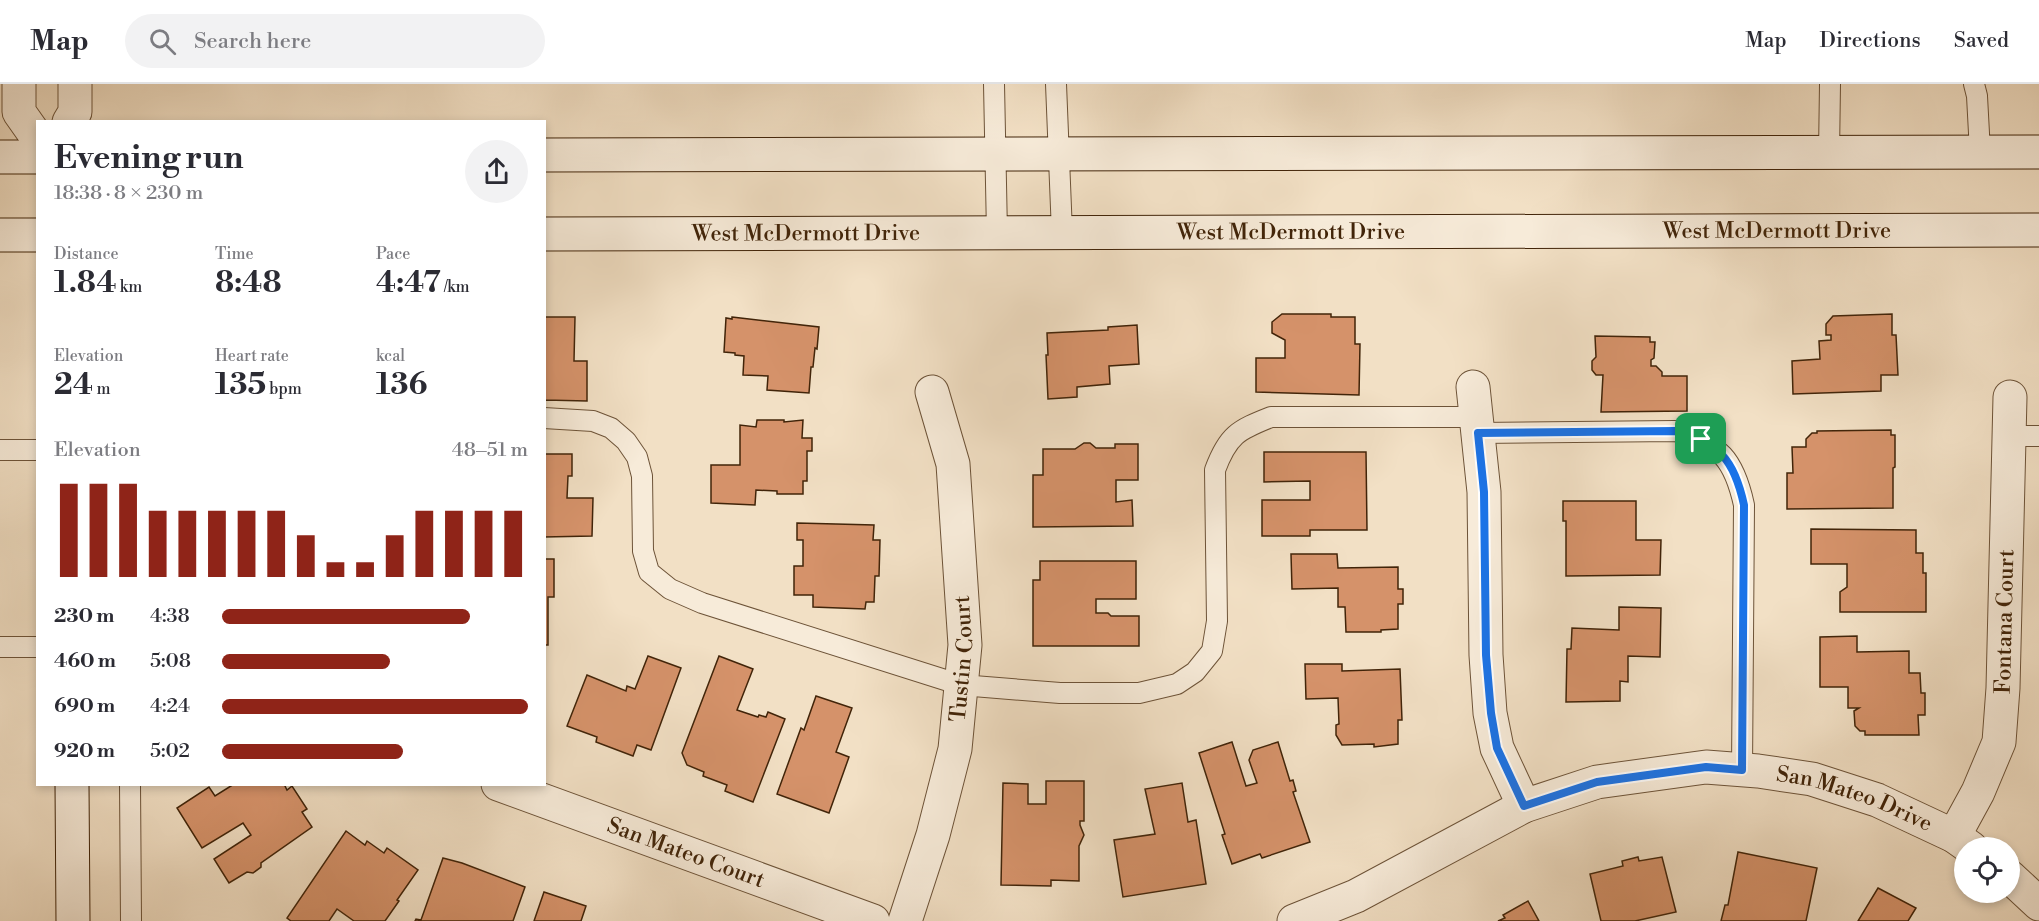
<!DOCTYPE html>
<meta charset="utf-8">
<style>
:root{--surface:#fff;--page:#f2f2f3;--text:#2b2b33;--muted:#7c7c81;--line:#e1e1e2;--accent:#8f2418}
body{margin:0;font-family:"Libre Bodoni",serif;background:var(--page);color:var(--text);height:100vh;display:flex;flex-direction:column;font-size:22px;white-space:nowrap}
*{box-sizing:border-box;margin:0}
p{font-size:20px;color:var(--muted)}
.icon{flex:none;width:33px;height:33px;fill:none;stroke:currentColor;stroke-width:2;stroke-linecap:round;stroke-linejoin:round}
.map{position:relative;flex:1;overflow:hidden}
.panel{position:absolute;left:36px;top:36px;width:510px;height:666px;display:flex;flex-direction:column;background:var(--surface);border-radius:0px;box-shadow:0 3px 9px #0003}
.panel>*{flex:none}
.tools{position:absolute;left:1954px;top:753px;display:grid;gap:12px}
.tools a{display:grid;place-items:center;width:66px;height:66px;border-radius:50%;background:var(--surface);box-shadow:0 3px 9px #0003;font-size:30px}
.pin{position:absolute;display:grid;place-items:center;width:51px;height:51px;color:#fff;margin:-26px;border-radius:12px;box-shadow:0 3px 9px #0006}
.round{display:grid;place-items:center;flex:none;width:63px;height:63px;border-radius:32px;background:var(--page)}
.head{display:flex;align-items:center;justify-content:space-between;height:102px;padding:0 18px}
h1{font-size:33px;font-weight:700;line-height:45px}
.figures{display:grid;grid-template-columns:repeat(3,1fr);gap:9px;height:102px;padding:6px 18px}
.figures div{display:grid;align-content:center}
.figures b{font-size:30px;font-weight:700}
.figures small{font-size:16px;font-weight:400}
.figures p{font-size:16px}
.chart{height:168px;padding:12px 18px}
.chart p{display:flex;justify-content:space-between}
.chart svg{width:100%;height:108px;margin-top:6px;stroke:var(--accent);stroke-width:6}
ul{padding:0 18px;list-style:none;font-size:20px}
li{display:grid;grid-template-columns:96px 72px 1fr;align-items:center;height:45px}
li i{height:15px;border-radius:8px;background:var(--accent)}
header{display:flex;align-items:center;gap:36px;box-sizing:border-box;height:84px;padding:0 30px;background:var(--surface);border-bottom:2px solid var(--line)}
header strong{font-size:28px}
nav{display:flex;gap:33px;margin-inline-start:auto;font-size:21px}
.search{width:420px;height:54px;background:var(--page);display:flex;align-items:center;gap:15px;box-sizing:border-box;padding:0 21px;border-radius:33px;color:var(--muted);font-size:22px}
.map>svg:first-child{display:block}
</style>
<header>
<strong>Map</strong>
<div class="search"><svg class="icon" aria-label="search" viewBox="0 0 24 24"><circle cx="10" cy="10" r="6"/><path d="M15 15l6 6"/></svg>Search here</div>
<nav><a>Map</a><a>Directions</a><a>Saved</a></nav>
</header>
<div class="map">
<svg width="2039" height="837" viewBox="0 0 2039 837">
<rect width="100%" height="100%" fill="#f2e0c5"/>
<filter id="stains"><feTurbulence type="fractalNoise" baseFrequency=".00333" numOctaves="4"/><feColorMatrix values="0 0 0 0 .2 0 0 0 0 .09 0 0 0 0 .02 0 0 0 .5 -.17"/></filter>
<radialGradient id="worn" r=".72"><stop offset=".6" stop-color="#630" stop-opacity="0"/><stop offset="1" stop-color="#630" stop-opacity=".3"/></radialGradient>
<g fill="#d5926a" stroke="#412409" stroke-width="1.5">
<polygon points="1282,230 1331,230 1331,233 1355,233 1355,260 1360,260 1359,311 1256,308 1256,274 1285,274 1285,256 1272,249 1272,238"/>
<polygon points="1892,230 1892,251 1896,251 1898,291 1881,291 1881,307 1793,310 1792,277 1820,275 1819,257 1831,256 1831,251 1826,251 1826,240 1833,232"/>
<polygon points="544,233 575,233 574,277 587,277 587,317 545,316 544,319"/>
<polygon points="732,233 819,243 817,265 815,264 813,283 811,283 809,309 767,306 768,292 743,291 744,272 735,271 735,269 724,268 726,234 732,235"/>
<polygon points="1137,241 1139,280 1109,282 1110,300 1077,303 1077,313 1048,315 1046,271 1048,271 1047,249 1108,246 1108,243"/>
<polygon points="1595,252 1650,253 1650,258 1655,258 1654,274 1651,276 1651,282 1656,282 1662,288 1662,292 1687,292 1687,327 1601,328 1603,291 1596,291 1592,286 1592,277 1596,273"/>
<polygon points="757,336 784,336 784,338 803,336 802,354 812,354 812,367 807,367 807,397 803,397 803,410 777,410 777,407 756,406 755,421 711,419 711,381 740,381 740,341 756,343"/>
<polygon points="1891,346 1891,351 1895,351 1895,383 1893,384 1893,424 1787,425 1787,389 1793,389 1792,363 1806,363 1806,355 1812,349 1817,349 1817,347"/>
<polygon points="1084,359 1090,359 1096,364 1115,364 1115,360 1138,360 1138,396 1116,396 1116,418 1132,416 1133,442 1033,443 1033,391 1043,391 1043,365 1075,365"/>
<polygon points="1264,368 1366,368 1367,446 1310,446 1310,452 1262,452 1262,416 1310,416 1310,397 1264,398"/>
<polygon points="544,370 572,370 572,392 568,392 567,414 593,414 592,452 544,453"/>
<polygon points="1563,417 1636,417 1636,456 1661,456 1660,491 1566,492 1566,437 1563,437"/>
<polygon points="797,439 874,441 873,456 880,456 879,492 875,492 874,518 866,518 865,525 813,523 813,511 794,511 794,482 803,482 803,456 797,456"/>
<polygon points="1811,445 1916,446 1916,469 1923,469 1923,489 1926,489 1926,528 1840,528 1840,508 1847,503 1847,480 1811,480"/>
<polygon points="1291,470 1337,470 1338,484 1398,483 1398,505 1403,505 1403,520 1398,520 1398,545 1381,546 1381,548 1346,548 1345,523 1338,523 1338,504 1292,505"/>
<polygon points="544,475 554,475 554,513 548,513 548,561 544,561"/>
<polygon points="1040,477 1136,477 1136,515 1096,515 1096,529 1108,529 1111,532 1139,532 1139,562 1033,562 1033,496 1040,496"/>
<polygon points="1619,523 1661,524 1660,573 1628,572 1628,598 1620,597 1620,617 1566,618 1567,565 1571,565 1572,544 1619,546"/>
<polygon points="1857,552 1857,568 1909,567 1909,589 1920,589 1921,609 1925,609 1925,631 1918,631 1919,651 1865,651 1865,647 1860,647 1855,642 1854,627 1859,624 1848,624 1848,603 1820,603 1820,553"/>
<polygon points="648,572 681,584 651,666 637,661 633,672 596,658 597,653 567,642 587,591 626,607 627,602 635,605"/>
<polygon points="719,572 753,585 737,626 758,633 759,631 766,633 768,628 785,635 753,718 725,707 727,701 703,692 704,688 687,681 682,669"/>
<polygon points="1305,580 1342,580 1342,587 1400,585 1402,636 1398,636 1398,660 1374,663 1374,660 1342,661 1336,651 1336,641 1339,640 1338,614 1306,615"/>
<polygon points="816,612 852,624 836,668 849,673 829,729 777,710 801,644 804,646"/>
<polygon points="1232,658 1246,702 1257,699 1249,676 1253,666 1278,658 1290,697 1293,696 1296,707 1293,708 1310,758 1262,774 1260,770 1232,780 1222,751 1225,750 1199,669"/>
<polygon points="1046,697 1084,697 1084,737 1080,737 1080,741 1084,751 1079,762 1079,797 1051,796 1051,802 1001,801 1003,699 1028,700 1028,720 1046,720"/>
<polygon points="1182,699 1188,738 1196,736 1206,800 1123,813 1114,756 1155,750 1145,705"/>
<polygon points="234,700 284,700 287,706 292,702 307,725 302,728 312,743 261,779 261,783 253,789 247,788 229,799 214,775 251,751 243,739 202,764 177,724 209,703 215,712"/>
<polygon points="346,747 365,761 367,757 384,769 387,764 418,786 397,816 399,817 385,837 354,837 337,825 329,837 291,837 287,834"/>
<polygon points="1738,768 1817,784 1806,837 1721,837 1725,821 1728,821"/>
<polygon points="1638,773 1639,777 1662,773 1676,828 1635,837 1601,837 1590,790 1623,782 1622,777"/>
<polygon points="443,774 462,779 525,803 513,837 415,837 416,835 421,836"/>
<polygon points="1878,804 1916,824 1908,837 1858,837"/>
<polygon points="544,808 586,822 581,837 534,837"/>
<polygon points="1528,817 1539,837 1498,837 1505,834 1503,831"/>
</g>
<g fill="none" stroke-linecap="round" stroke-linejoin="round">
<g stroke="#6d5338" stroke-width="22">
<g id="lane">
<polyline points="994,0 997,149"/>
<polyline points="1056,0 1062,149"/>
<polyline points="1974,0 1977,12 1980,68"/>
<polyline points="1829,70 1830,0"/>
<path d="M544 334 593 337 611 344 626 357 637 373 642 392 643 467 649 488 670 505 702 519 961 601 1060 609H1139L1177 600 1195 588 1212 567 1217 537 1215 386C1228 351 1238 346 1271 333H1476"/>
<path d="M1478 349 1675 347C1720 360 1734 375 1744 421L1742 686"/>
<polyline points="2009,352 2039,352"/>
<polyline points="0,366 38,366"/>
<polyline points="0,563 38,563"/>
<polyline points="130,700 131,837"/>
</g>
</g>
<g stroke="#6d5338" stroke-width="35">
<g id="street">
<polyline points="19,0 19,28 38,55"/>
<polyline points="69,38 75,28 75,0"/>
<polyline points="1473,303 1484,408 1486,571 1490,629 1497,664 1524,722"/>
<path id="s1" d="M498 700 873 837"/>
<path id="s2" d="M1954 752 1978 708 1999 658 2003 604 2010 313"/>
<polyline points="2010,793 2039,820"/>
<path id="s3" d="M905 837 933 751 955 665 965 561 953 380 932 308"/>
<path id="s4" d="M1294 837 1356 812 1524 722 1597 698 1706 683 1758 687 1812 695 1877 716 1954 752 1971 764"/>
</g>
</g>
<g stroke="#412409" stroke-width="35">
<g id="secondary">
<polyline points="544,71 2039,68"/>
<polyline points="0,73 38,73"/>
<path id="s5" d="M544 150 2039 146"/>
<polyline points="0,151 38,151"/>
<polyline points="72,700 73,837"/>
</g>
</g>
<use href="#lane" stroke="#f7ebd9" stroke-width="20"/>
<use href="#street" stroke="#f7ebd9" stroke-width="33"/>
<use href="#secondary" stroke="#f7ebd9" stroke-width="33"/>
</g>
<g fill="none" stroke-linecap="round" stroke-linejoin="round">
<g stroke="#fff" stroke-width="12">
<path id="route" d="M1675 347C1720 360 1734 375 1744 421L1742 686 1706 683 1597 698 1524 722 1497 664 1491 629 1486 571 1484 408 1478 349Z"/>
</g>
<use href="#route" stroke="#1a73e8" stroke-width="8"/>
</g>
<g text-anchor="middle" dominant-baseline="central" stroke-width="6" stroke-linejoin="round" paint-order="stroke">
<g font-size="22" fill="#412409" stroke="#f7ebd9">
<text stroke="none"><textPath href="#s5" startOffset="1233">West McDermott Drive</textPath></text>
<text stroke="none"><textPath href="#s5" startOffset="747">West McDermott Drive</textPath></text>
<text stroke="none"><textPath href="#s5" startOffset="262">West McDermott Drive</textPath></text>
<text stroke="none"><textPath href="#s2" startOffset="225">Fontana Court</textPath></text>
<text stroke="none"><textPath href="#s3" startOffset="270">Tustin Court</textPath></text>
<text stroke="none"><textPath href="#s4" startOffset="597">San Mateo Drive</textPath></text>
<text stroke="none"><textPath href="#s1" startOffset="200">San Mateo Court</textPath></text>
</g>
</g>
<rect width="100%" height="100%" filter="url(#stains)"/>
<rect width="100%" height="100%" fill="url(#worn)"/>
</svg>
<div class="tools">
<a><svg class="icon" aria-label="locate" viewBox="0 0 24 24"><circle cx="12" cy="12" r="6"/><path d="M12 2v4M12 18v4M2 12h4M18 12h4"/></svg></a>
</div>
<div class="pin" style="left:1701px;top:355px;background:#1e9e55"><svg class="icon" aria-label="arrive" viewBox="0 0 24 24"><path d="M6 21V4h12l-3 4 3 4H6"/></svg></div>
<section class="panel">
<div class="head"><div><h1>Evening run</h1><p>18:38 · 8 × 230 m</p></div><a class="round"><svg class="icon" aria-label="share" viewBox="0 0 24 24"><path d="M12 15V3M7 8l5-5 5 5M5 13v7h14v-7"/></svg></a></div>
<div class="figures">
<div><p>Distance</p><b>1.84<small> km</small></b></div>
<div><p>Time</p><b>8:48</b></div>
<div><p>Pace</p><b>4:47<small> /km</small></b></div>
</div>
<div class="figures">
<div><p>Elevation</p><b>24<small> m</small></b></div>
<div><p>Heart rate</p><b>135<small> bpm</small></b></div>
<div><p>kcal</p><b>136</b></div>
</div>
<div class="chart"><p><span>Elevation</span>48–51 m</p>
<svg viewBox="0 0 160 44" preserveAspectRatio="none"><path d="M5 44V6M15 44V6M25 44V6M35 44V17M45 44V17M55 44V17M65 44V17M75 44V17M85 44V27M95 44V38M105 44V38M115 44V27M125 44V17M135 44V17M145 44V17M155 44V17"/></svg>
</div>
<ul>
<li><b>230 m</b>4:38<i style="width:81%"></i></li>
<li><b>460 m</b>5:08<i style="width:55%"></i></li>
<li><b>690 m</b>4:24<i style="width:100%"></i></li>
<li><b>920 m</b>5:02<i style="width:59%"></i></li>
</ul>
</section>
</div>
